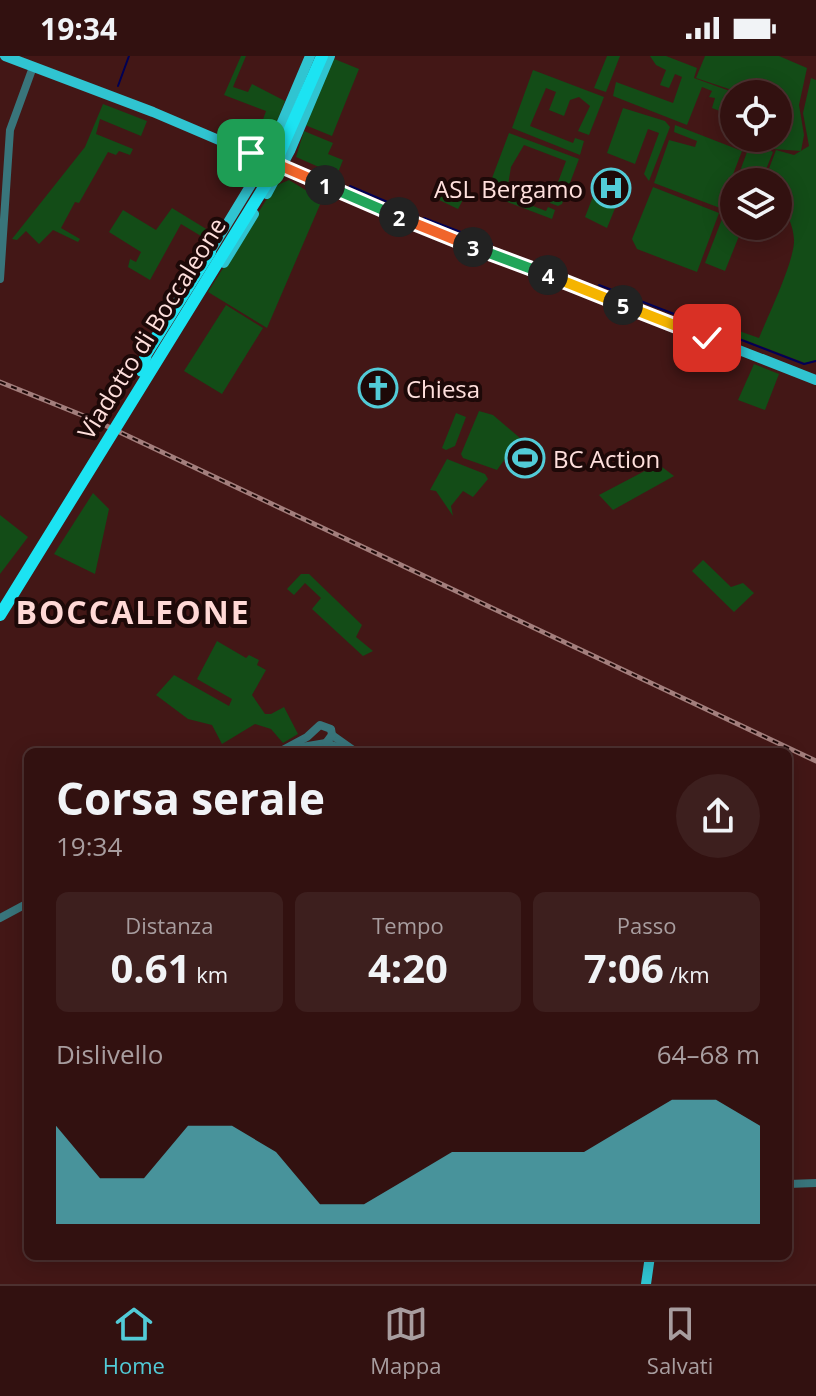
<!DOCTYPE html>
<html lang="it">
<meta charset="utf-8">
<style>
:root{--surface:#321110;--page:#3d1f1e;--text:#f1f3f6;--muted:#a89d9f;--line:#4d3130;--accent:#52cbd7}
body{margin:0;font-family:"Open Sans",sans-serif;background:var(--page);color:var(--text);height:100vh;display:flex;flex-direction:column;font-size:30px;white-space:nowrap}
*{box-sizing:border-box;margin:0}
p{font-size:26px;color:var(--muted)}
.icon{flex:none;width:44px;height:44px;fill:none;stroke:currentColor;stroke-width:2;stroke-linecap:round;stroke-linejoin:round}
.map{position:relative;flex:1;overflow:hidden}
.drawer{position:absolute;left:24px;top:692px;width:768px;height:512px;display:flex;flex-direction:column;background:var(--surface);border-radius:12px;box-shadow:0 4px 20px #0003,0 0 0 2px var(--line)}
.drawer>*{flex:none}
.controls{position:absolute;left:720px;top:24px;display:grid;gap:16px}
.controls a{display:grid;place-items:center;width:72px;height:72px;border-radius:50%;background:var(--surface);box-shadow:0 4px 20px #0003,0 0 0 2px var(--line);font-size:40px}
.pin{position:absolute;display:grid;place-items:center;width:68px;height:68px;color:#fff;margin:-34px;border-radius:16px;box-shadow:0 4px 12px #0006}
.km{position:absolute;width:40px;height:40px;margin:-20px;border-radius:50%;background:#222;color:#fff;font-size:22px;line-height:40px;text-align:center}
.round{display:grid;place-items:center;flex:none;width:84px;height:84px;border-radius:42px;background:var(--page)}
.overview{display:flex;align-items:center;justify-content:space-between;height:136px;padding:0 32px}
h1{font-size:44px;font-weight:700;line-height:60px}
.metrics{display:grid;grid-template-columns:repeat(3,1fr);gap:12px;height:136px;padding:8px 32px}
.metrics div{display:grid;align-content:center;border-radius:12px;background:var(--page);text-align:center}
.metrics b{font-size:40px;font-weight:700}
.metrics small{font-size:22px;font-weight:400}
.metrics p{font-size:22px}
.chart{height:224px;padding:16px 32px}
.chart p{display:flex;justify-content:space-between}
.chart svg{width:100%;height:144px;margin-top:8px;fill:var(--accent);opacity:.7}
.status{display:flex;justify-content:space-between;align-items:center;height:56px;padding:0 40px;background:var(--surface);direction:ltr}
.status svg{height:22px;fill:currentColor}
.menu{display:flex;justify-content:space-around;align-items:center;height:112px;border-top:2px solid var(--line);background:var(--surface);font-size:22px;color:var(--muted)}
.menu a{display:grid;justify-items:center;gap:4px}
.menu .active{color:var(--accent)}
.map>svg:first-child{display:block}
</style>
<div class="status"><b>19:34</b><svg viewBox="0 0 49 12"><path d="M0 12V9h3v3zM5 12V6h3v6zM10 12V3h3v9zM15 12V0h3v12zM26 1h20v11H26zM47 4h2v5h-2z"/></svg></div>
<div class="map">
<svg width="816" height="1228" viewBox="0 0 816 1228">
<rect width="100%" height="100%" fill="#431716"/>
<g fill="#134c17">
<polygon points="241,0 246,0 233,31 248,36 252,28 285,45 268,88 256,83 266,55 224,39"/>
<polygon points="607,0 620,0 606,36 594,32"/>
<polygon points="650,0 666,0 697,12 694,22 738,38 734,38 730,59 712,52 715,42 709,41 712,35 702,31 687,69 613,40 616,26 673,47 682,21 675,18 669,32 660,29 666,14 656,9"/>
<polygon points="705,0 779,0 807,12 799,49 804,79 801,95 773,93 749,84 778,82 778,38 744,38 696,22"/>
<polygon points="332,2 359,13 332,80 305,69"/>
<polygon points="533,14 604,41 589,79 578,75 590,50 579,41 570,44 564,60 549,54 556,36 546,32 530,70 573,87 575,82 584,85 580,99 512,72"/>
<path d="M811 22 816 24V304L805 307 716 273 719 268 759 282C768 260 793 208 794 186 795 166 778 146 778 126H764L776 94 794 99 809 90 803 57Z"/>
<polygon points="103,48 147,65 141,80 100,63 96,78 133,93 130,99 119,95 116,99 108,96 79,147 75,146 61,172 80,183 78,186 53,174 39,188 26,175 17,184 12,183 85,91"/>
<polygon points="623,52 665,65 670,71 649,125 644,118 659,77 648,73 635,108 607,97"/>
<polygon points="675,69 742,95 720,152 654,127 669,84 695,91 697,85 674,76"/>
<polygon points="304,75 333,87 328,98 343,104 337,119 296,101"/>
<polygon points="509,77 579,103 562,148 558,150 550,147 566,105 524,89 511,111 508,129 518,132 520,145 546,155 548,151 555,154 552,163 486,138"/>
<polygon points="734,78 734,82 747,82 773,96 761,126 736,126 747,96 731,86"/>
<polygon points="289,124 322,144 267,272 208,236 275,130"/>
<polygon points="603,127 616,132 620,140 607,172 585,161 596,133"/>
<polygon points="440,128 465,140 458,153 433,141"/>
<polygon points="653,131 719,157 697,216 637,193 632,183"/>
<polygon points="734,132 734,170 743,170 725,215 705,207"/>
<polygon points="172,152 216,179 211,186 181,168 150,224 128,211 130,203 136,206 141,196 109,176 123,154 156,174"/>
<polygon points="226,249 263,272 222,338 184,315"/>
<polygon points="754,308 779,318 765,354 738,344"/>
<polygon points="479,355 493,359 520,382 497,414 463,402 461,398"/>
<polygon points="456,357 466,361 455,390 446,394 442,392"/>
<polygon points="447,403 485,418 488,423 473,441 463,435 451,450 453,460 436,435 430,434"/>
<polygon points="658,408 674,420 613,454 599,439"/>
<polygon points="93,437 109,453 95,518 54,498"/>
<polygon points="0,459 28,481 0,518"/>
<polygon points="703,504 731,531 743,527 754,537 734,556 692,515"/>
<polygon points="301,518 309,518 362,569 356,581 373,595 363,600 312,553 321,542 305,527 294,539 287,533"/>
<polygon points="217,585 246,602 249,599 259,604 257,609 266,614 252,639 265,658 271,658 284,651 298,678 283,687 271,673 255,668 222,688 212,669 188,663 156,639 174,619 229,650 232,643 197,623"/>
</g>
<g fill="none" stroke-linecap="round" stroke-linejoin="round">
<g stroke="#000155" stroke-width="2">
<polyline points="118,30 129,0"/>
<polyline points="350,130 418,159"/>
<polyline points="424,162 492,188"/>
<polyline points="599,229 804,308 816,305"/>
</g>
<g stroke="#39757b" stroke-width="8">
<polyline points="0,223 10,74 33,11"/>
<polyline points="332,679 356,696"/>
<polyline points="290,693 326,687 351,696"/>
<polyline points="279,696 307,681 320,669 331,673 332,679 326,687"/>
<polyline points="0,862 28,847"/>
<polyline points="788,1128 816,1127"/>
</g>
<g stroke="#30c4d1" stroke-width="10">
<polyline points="5,0 153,56 418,169 816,324"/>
<polyline points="267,138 290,95 330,0"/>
<polyline points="210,196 266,104 310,0"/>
<polyline points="224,207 254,158"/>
<polyline points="646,1228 650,1200"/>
</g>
<polyline stroke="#1ce3f2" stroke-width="12" points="142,315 146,298 210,196"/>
<g stroke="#a37e7c" stroke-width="5">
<polyline id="rail" points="0,326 94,364 816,705"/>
</g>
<use href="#rail" stroke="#1d0908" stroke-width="2" stroke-dasharray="6" stroke-linecap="butt"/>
<polyline stroke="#1ce3f2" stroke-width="12" points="0,559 266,128 322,0"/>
</g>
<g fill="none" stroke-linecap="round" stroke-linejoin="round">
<g stroke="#fff" stroke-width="16">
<polyline id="split-1" points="251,97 325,129"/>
</g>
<g stroke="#fff" stroke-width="16">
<polyline id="split-2" points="325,129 399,161"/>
</g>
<g stroke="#fff" stroke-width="16">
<polyline id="split-3" points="399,161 473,191"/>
</g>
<g stroke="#fff" stroke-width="16">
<polyline id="split-4" points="473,191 548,219"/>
</g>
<g stroke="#fff" stroke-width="16">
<polyline id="split-5" points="548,219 623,249"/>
</g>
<g stroke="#fff" stroke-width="16">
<polyline id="split-6" points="623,249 707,282"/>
</g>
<use href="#split-1" stroke="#f0652b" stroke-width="10"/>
<use href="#split-2" stroke="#22a559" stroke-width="10"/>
<use href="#split-3" stroke="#f0652b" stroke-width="10"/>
<use href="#split-4" stroke="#22a559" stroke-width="10"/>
<use href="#split-5" stroke="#f5b400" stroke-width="10"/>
<use href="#split-6" stroke="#f5b400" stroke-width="10"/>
</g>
<defs>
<g id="hospital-ring" transform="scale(2)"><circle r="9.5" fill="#1d0908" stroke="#52cbd7" stroke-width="1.5"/><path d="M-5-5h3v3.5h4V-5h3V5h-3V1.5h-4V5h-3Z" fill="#52cbd7"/></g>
<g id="church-ring" transform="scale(2)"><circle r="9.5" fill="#1d0908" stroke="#52cbd7" stroke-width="1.5"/><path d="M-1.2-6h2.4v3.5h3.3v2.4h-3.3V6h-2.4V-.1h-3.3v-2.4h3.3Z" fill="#52cbd7"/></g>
<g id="stadium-ring" transform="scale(2)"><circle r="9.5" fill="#1d0908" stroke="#52cbd7" stroke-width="1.5"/><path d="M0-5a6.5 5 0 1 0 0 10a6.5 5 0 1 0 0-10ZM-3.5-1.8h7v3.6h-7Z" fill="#52cbd7"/></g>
</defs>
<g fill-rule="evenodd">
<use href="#hospital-ring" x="611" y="132"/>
<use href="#church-ring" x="378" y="332"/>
<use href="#stadium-ring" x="525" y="402"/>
</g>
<g text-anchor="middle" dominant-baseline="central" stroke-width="8" stroke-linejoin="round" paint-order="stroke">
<g font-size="24" fill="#ffe0dd" stroke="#1d0908" text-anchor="start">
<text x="583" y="132" text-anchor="end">ASL Bergamo</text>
<text x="406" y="332">Chiesa</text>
<text x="553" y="402">BC Action</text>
</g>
<g font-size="24" fill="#ffe0dd" stroke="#1d0908">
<text transform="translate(151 272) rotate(-58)">Viadotto di Boccaleone</text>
</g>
<g font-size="32" font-weight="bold" letter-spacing="2" fill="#ffd9d6" stroke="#1d0908">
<text x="133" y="555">BOCCALEONE</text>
</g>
</g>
</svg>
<div class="controls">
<a><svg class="icon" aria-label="locate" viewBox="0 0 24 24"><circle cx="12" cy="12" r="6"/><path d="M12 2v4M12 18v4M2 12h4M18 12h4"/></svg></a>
<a><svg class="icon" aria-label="layers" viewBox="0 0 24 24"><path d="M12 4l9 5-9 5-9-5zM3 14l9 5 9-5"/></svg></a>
</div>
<div class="pin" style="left:251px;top:97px;background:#1e9e55"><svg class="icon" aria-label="arrive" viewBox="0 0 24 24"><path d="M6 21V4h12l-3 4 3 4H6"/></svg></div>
<div class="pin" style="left:707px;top:282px;background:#d93025"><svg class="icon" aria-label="check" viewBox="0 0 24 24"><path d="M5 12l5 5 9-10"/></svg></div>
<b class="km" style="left:325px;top:129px">1</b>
<b class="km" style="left:399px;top:161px">2</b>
<b class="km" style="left:473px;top:191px">3</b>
<b class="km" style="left:548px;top:219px">4</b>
<b class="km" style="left:623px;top:249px">5</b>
<section class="drawer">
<div class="overview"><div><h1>Corsa serale</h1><p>19:34</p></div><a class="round"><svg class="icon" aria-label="share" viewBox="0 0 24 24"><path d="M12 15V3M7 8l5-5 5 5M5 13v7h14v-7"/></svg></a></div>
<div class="metrics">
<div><p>Distanza</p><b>0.61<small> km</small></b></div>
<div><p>Tempo</p><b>4:20</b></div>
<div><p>Passo</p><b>7:06<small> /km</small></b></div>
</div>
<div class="chart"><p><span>Dislivello</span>64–68 m</p>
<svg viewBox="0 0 160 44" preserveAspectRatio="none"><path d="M0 44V14L10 30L20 30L30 14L40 14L50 22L60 38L70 38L80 30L90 22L100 22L110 22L120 22L130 14L140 6L150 6L160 14V44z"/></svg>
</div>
</section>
</div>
<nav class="menu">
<a class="active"><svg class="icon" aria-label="home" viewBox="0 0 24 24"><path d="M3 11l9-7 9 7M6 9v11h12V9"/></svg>Home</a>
<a><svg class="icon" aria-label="map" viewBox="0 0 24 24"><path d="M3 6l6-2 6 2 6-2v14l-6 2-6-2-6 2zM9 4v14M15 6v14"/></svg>Mappa</a>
<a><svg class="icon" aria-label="saved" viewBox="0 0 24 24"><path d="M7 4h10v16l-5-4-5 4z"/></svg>Salvati</a>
</nav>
